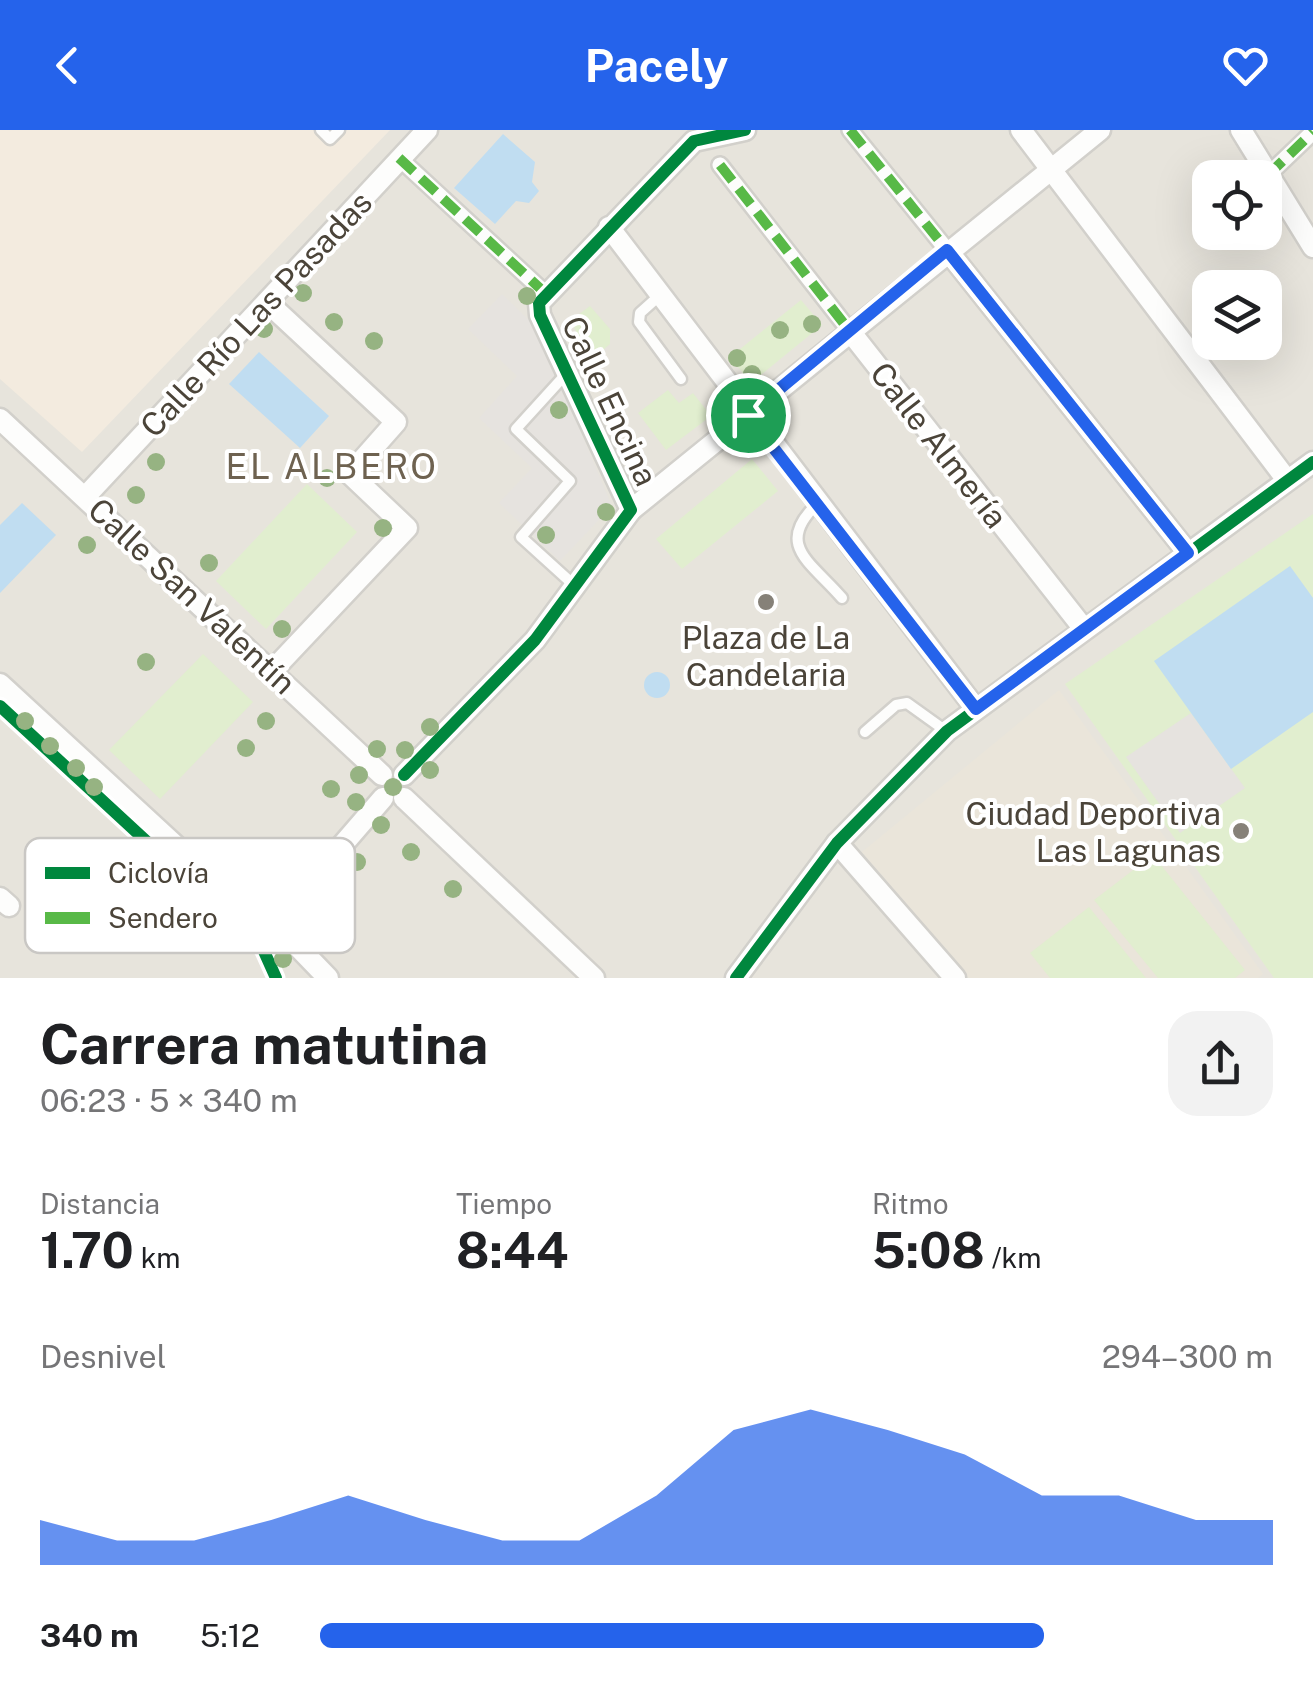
<!DOCTYPE html>
<html lang="es">
<meta charset="utf-8">
<style>
:root{--surface:#fff;--page:#f2f2f2;--text:#202124;--muted:#757577;--accent:#2563eb}
body{margin:0;font-family:"Public Sans",sans-serif;background:var(--page);color:var(--text);height:100vh;display:flex;flex-direction:column;font-size:38px;white-space:nowrap}
*{box-sizing:border-box;margin:0}
p{font-size:32px;color:var(--muted)}
.icon{flex:none;width:55px;height:55px;fill:none;stroke:currentColor;stroke-width:2;stroke-linecap:round;stroke-linejoin:round}
.map{position:relative;height:848px;overflow:hidden}
.panel{display:flex;flex-direction:column;background:var(--surface);flex:1}
.panel>*{flex:none}
.fabs{position:absolute;left:1192px;top:30px;display:grid;gap:20px}
.fabs a{display:grid;place-items:center;width:90px;height:90px;border-radius:20px;background:var(--surface);box-shadow:0 10px 40px #0002;font-size:50px}
.pin{position:absolute;display:grid;place-items:center;width:85px;height:85px;color:#fff;margin:-42px;border:5px solid #fff;border-radius:50%;box-shadow:0 2px 10px #0007}
.round{display:grid;place-items:center;flex:none;width:105px;height:105px;border-radius:30px;background:var(--page)}
.headline{display:flex;align-items:center;justify-content:space-between;height:170px;padding:0 40px}
h1{font-size:55px;font-weight:700;line-height:75px}
.stats{display:grid;grid-template-columns:repeat(3,1fr);gap:15px;height:170px;padding:10px 40px}
.stats div{display:grid;align-content:center}
.stats b{font-size:50px;font-weight:700}
.stats small{font-size:28px;font-weight:400}
.stats p{font-size:28px}
.chart{height:280px;padding:20px 40px}
.chart p{display:flex;justify-content:space-between}
.chart svg{width:100%;height:180px;margin-top:10px;fill:var(--accent);opacity:.7}
ul{padding:0 40px;list-style:none;font-size:32px}
li{display:grid;grid-template-columns:160px 120px 1fr;align-items:center;height:75px}
li i{height:25px;border-radius:12px;background:var(--accent)}
header{display:flex;justify-content:space-between;align-items:center;height:130px;padding:0 40px;background:var(--accent);color:#fff;font-size:45px;font-weight:700}
.map>svg:first-child{display:block}
</style>
<header><svg class="icon" aria-label="back" viewBox="0 0 24 24"><path d="M15 5l-7 7 7 7"/></svg>Pacely<svg class="icon" aria-label="heart" viewBox="0 0 24 24"><path d="M12 20l-8-8c-3-5 5-10 8-4 3-6 11-1 8 4z"/></svg></header>
<div class="map">
<svg width="1313" height="848" viewBox="0 0 1313 848">
<rect width="100%" height="100%" fill="#f4f2ee"/>
<path fill="#e7e4dc" fill-rule="evenodd" d="M0 0H1313V848H0ZM1210 48H1265V102H1210ZM1210 158H1265V212H1210Z"/>
<polygon fill="#f3ebdf" points="0,0 390,0 82,322 0,249"/>
<polygon fill="#eae5da" points="1059,560 1263,844 1258,848 969,848 862,722"/>
<g fill="#e1eecf">
<polygon points="801,170 822,195 751,253 730,227"/>
<polygon points="590,176 610,199 610,214 589,232 571,190"/>
<polygon points="668,260 679,273 693,263 711,286 666,320 638,283"/>
<polygon points="752,329 778,361 682,439 656,409"/>
<polygon points="307,354 357,402 266,499 216,451"/>
<polygon points="1313,384 1313,848 1274,848 1065,554"/>
<polygon points="203,524 253,572 160,669 109,620"/>
<polygon points="1153,725 1245,840 1235,848 1158,848 1094,770"/>
<polygon points="1089,777 1146,848 1050,848 1030,823"/>
</g>
<g fill="#e6e3df">
<polygon points="502,164 537,198 612,376 560,431 499,373 532,338 479,288 517,246 468,199"/>
<polygon points="1191,583 1245,658 1180,703 1126,627"/>
</g>
<g fill="#c0ddf1">
<polygon points="503,4 535,32 532,52 539,61 529,73 516,71 495,94 454,58"/>
<polygon points="259,222 329,286 300,318 229,254"/>
<polygon points="22,373 56,405 0,463 0,395"/>
<polygon points="1290,436 1313,468 1313,582 1231,639 1154,531"/>
<circle cx="657" cy="555" r="13"/>
</g>
<g fill="none" stroke-linecap="round" stroke-linejoin="round">
<g stroke="#d2d0cb" stroke-width="15">
<g id="service">
<polyline points="321,0 330,9 339,0"/>
<polyline points="659,166 640,183 639,192 681,249"/>
<polyline points="566,244 516,299 570,351 521,407 575,456"/>
<path d="M817 374C774 415 811 432 842 468"/>
<polyline points="865,602 896,575 907,573 946,601"/>
</g>
</g>
<g stroke="#d2d0cb" stroke-width="20">
<g id="pedestrian">
<polyline points="850,0 947,120"/>
<polyline points="399,28 545,163"/>
<polyline points="720,35 849,200"/>
<polyline points="1268,45 1313,2"/>
</g>
</g>
<g stroke="#d2d0cb" stroke-width="25">
<g id="minor">
<polyline points="1021,0 1287,350"/>
<polyline points="1241,0 1313,117"/>
<polyline points="609,97 976,579"/>
<polyline points="947,120 1188,423"/>
<polyline points="268,173 396,292 350,344 407,398 272,541"/>
<polyline points="849,200 1084,499"/>
<polyline points="0,289 382,645"/>
<polyline points="85,367 427,0"/>
<polyline points="631,380 1100,0"/>
<polyline points="0,554 254,788 275,793"/>
<polyline points="404,645 535,510 631,380 540,185 539,173 694,11 745,0"/>
<polyline points="404,668 594,848"/>
<polyline points="837,713 955,848"/>
<polyline points="0,768 9,776"/>
<polyline points="275,793 383,668"/>
<polyline points="275,793 328,848"/>
<polyline points="736,848 837,713 947,601 1313,332"/>
</g>
</g>
<use href="#service" stroke="#fdfdfc" stroke-width="10"/>
<use href="#pedestrian" stroke="#fdfdfc" stroke-width="15"/>
<use href="#minor" stroke="#fdfdfc" stroke-width="20"/>
<g stroke="#58b947" stroke-width="10" stroke-dasharray="20 10" stroke-linecap="butt">
<polyline points="850,0 947,120"/>
<polyline points="399,28 545,163"/>
<polyline points="720,35 849,200"/>
<polyline points="1268,45 1313,2"/>
</g>
<g stroke="#fff" stroke-width="19">
<g id="cycleway">
<polyline points="0,576 263,819 276,848"/>
<polyline points="404,645 535,510 631,380 540,185 539,173 694,11 745,0"/>
<polyline points="736,848 837,713 947,601 1313,332"/>
</g>
</g>
<use href="#cycleway" stroke="#00873e" stroke-width="12"/>
</g>
<g fill="#96b382">
<circle cx="303" cy="163" r="9"/>
<circle cx="527" cy="166" r="9"/>
<circle cx="334" cy="192" r="9"/>
<circle cx="812" cy="194" r="9"/>
<circle cx="264" cy="199" r="9"/>
<circle cx="780" cy="200" r="9"/>
<circle cx="374" cy="211" r="9"/>
<circle cx="737" cy="228" r="9"/>
<circle cx="752" cy="244" r="9"/>
<circle cx="559" cy="280" r="9"/>
<circle cx="156" cy="332" r="9"/>
<circle cx="327" cy="348" r="9"/>
<circle cx="136" cy="365" r="9"/>
<circle cx="606" cy="382" r="9"/>
<circle cx="383" cy="398" r="9"/>
<circle cx="546" cy="405" r="9"/>
<circle cx="87" cy="415" r="9"/>
<circle cx="209" cy="433" r="9"/>
<circle cx="282" cy="499" r="9"/>
<circle cx="146" cy="532" r="9"/>
<circle cx="25" cy="591" r="9"/>
<circle cx="266" cy="591" r="9"/>
<circle cx="430" cy="597" r="9"/>
<circle cx="50" cy="616" r="9"/>
<circle cx="246" cy="618" r="9"/>
<circle cx="377" cy="619" r="9"/>
<circle cx="405" cy="620" r="9"/>
<circle cx="76" cy="638" r="9"/>
<circle cx="430" cy="640" r="9"/>
<circle cx="359" cy="645" r="9"/>
<circle cx="94" cy="657" r="9"/>
<circle cx="393" cy="657" r="9"/>
<circle cx="331" cy="659" r="9"/>
<circle cx="356" cy="672" r="9"/>
<circle cx="381" cy="695" r="9"/>
<circle cx="411" cy="722" r="9"/>
<circle cx="357" cy="732" r="9"/>
<circle cx="453" cy="759" r="9"/>
<circle cx="283" cy="829" r="9"/>
</g>
<g fill="none" stroke-linecap="round" stroke-linejoin="round">
<g stroke="#fff" stroke-width="20">
<polygon id="route" points="947,120 1188,423 976,579 748,285"/>
</g>
<use href="#route" stroke="#2563eb" stroke-width="12"/>
</g>
<g fill="#868178" stroke="#fff" stroke-width="4">
<circle cx="766" cy="472" r="10"/>
<circle cx="1241" cy="701" r="10"/>
</g>
<g text-anchor="middle" dominant-baseline="central" stroke-width="8" stroke-linejoin="round" paint-order="stroke">
<g font-size="32" fill="#4b4439" stroke="#fff">
<text transform="translate(256 184) rotate(-47)">Calle Río Las Pasadas</text>
<text transform="translate(610 271) rotate(65)">Calle Encina</text>
<text transform="translate(939 315) rotate(52)">Calle Almería</text>
<text transform="translate(192 466) rotate(43)">Calle San Valentín</text>
</g>
<g font-size="32" fill="#4b4439" stroke="#fff">
<text x="766" y="507">Plaza de La<tspan x="766" dy="37">Candelaria</tspan></text>
<text x="1221" y="683" text-anchor="end">Ciudad Deportiva<tspan x="1221" dy="37">Las Lagunas</tspan></text>
</g>
<g font-size="35" letter-spacing="2.5" fill="#6e6250" stroke="#fff">
<text x="332" y="336">EL ALBERO</text>
</g>
</g>
<rect x="25" y="708" width="330" height="115" rx="15" fill="#fff" stroke="#c9c7c4" stroke-width="2.5"/>
<rect x="45" y="737" width="45" height="12" fill="#00873e"/>
<rect x="45" y="782" width="45" height="12" fill="#58b947"/>
<g font-size="28" fill="#4b4439">
<text x="108" y="753">Ciclovía</text>
<text x="108" y="798">Sendero</text>
</g>
</svg>
<div class="fabs">
<a><svg class="icon" aria-label="locate" viewBox="0 0 24 24"><circle cx="12" cy="12" r="6"/><path d="M12 2v4M12 18v4M2 12h4M18 12h4"/></svg></a>
<a><svg class="icon" aria-label="layers" viewBox="0 0 24 24"><path d="M12 4l9 5-9 5-9-5zM3 14l9 5 9-5"/></svg></a>
</div>
<div class="pin" style="left:748px;top:285px;background:#1e9e55"><svg class="icon" aria-label="arrive" viewBox="0 0 24 24"><path d="M6 21V4h12l-3 4 3 4H6"/></svg></div>
</div>
<section class="panel">
<div class="headline"><div><h1>Carrera matutina</h1><p>06:23 · 5 × 340 m</p></div><a class="round"><svg class="icon" aria-label="share" viewBox="0 0 24 24"><path d="M12 15V3M7 8l5-5 5 5M5 13v7h14v-7"/></svg></a></div>
<div class="stats">
<div><p>Distancia</p><b>1.70<small> km</small></b></div>
<div><p>Tiempo</p><b>8:44</b></div>
<div><p>Ritmo</p><b>5:08<small> /km</small></b></div>
</div>
<div class="chart"><p><span>Desnivel</span>294–300 m</p>
<svg viewBox="0 0 160 44" preserveAspectRatio="none"><path d="M0 44V33L10 38L20 38L30 33L40 27L50 33L60 38L70 38L80 27L90 11L100 6L110 11L120 17L130 27L140 27L150 33L160 33V44z"/></svg>
</div>
<ul>
<li><b>340 m</b>5:12<i style="width:76%"></i></li>
</ul>
</section>
